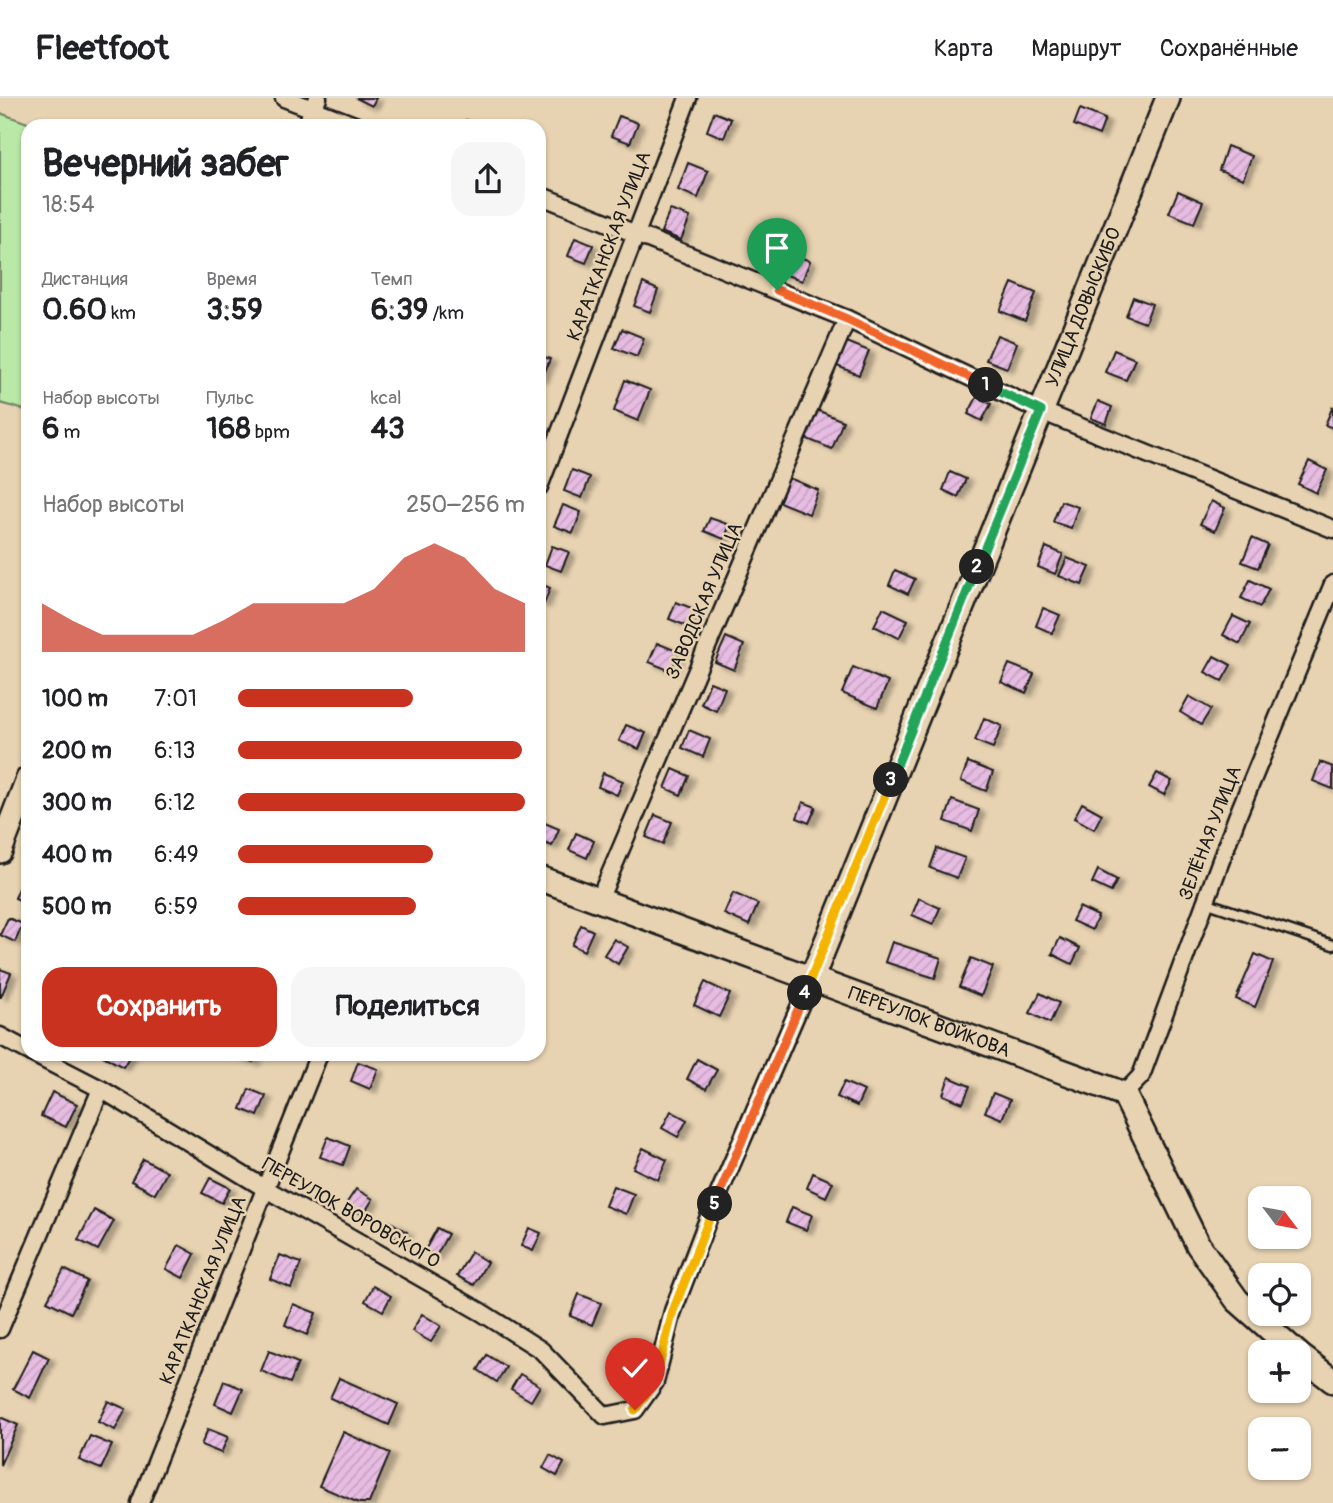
<!DOCTYPE html>
<html lang="ru">
<meta charset="utf-8">
<style>
:root{--surface:#fff;--page:#f6f6f6;--text:#202124;--muted:#757577;--line:#e0e0e0;--accent:#c8321e}
body{margin:0;font-family:Pangolin,sans-serif;background:var(--page);color:var(--text);height:100vh;display:flex;flex-direction:column;font-size:26px;white-space:nowrap}
*{box-sizing:border-box;margin:0}
p{font-size:23px;color:var(--muted)}
.icon{flex:none;width:38px;height:38px;fill:none;stroke:currentColor;stroke-width:2;stroke-linecap:round;stroke-linejoin:round}
.map{position:relative;flex:1;overflow:hidden}
.details{position:absolute;left:21px;top:21px;width:525px;height:942px;display:flex;flex-direction:column;background:var(--surface);border-radius:21px;box-shadow:0 2px 5px #0004}
.details>*{flex:none}
.needle{width:46px;rotate:122deg}
.fabs{position:absolute;left:1248px;top:1088px;display:grid;gap:14px}
.fabs a{display:grid;place-items:center;width:63px;height:63px;border-radius:14px;background:var(--surface);box-shadow:0 2px 5px #0004;font-size:35px}
.pin{position:absolute;display:grid;place-items:center;width:60px;height:60px;color:#fff;margin:-72px -30px;border-radius:50% 50% 50% 0;rotate:-45deg;box-shadow:0 0 7px #0007}
.pin .icon{rotate:45deg}
.km{position:absolute;width:35px;height:35px;margin:-18px;border-radius:50%;background:#222;color:#fff;font-size:19px;line-height:35px;text-align:center}
.round{display:grid;place-items:center;flex:none;width:74px;height:74px;border-radius:21px;background:var(--page)}
.summary{display:flex;align-items:center;justify-content:space-between;height:119px;padding:0 21px}
h1{font-size:38px;font-weight:700;line-height:52px}
.stats{display:grid;grid-template-columns:repeat(3,1fr);gap:10px;height:119px;padding:7px 21px}
.stats div{display:grid;align-content:center}
.stats b{font-size:30px;font-weight:700}
.stats small{font-size:19px;font-weight:400}
.stats p{font-size:19px}
.chart{height:196px;padding:14px 21px}
.chart p{display:flex;justify-content:space-between}
.chart svg{width:100%;height:126px;margin-top:7px;fill:var(--accent);opacity:.7}
.primary-button{display:flex;gap:14px;margin-top:auto;padding:14px 21px}
.primary-button a{flex:1;height:80px;border-radius:21px;background:var(--accent);color:#fff;font-size:28px;font-weight:700;line-height:80px;text-align:center}
.primary-button a+a{background:var(--page);color:var(--text)}
ul{padding:0 21px;list-style:none;font-size:23px}
li{display:grid;grid-template-columns:112px 84px 1fr;align-items:center;height:52px}
li i{height:18px;border-radius:9px;background:var(--accent)}
header{display:flex;align-items:center;gap:42px;box-sizing:border-box;height:98px;padding:0 35px;background:var(--surface);border-bottom:2px solid var(--line)}
header strong{font-size:33px}
nav{display:flex;gap:38px;margin-inline-start:auto;font-size:24px}
.map>svg:first-child{display:block}
</style>
<header>
<strong>Fleetfoot</strong>
<nav><a>Карта</a><a>Маршрут</a><a>Сохранённые</a></nav>
</header>
<div class="map">
<svg width="1333" height="1405" viewBox="0 0 1333 1405">
<defs>
<pattern id="building-hatch" width="6" height="6" patternUnits="userSpaceOnUse" patternTransform="scale(1.75)"><rect width="6" height="6" fill="#e7bce2"/><path d="M-1 1l2-2M0 6l6-6M5 7l2-2" fill="none" stroke="#c6a1c1"/></pattern>
<filter id="shadow"><feDropShadow dx="6" dy="3.5" stdDeviation="2" flood-color="#0004"/></filter>
</defs>
<rect width="100%" height="100%" fill="#e7d2b1"/>
<filter id="ink" filterUnits="userSpaceOnUse"><feTurbulence type="fractalNoise" baseFrequency=".0143" numOctaves="2"/><feDisplacementMap in="SourceGraphic" scale="14" xChannelSelector="R" yChannelSelector="G"/><feConvolveMatrix kernelMatrix="1 2 1 2 8 2 1 2 1" color-interpolation-filters="sRGB"/></filter>
<g filter="url(#ink)">
<polygon fill="#bae9a7" stroke="#6b8262" stroke-width="2" points="0,15 36,28 28,28 28,313 0,305"/>
<g fill="url(#building-hatch)" stroke="#1c1c1c" stroke-width="2" filter="url(#shadow)">
<polygon points="356,0 376,0 372,8"/>
<polygon points="1080,11 1105,21 1099,37 1074,27"/>
<polygon points="714,14 731,21 724,40 707,33"/>
<polygon points="619,18 638,25 630,45 611,38"/>
<polygon points="466,22 480,28 463,28"/>
<polygon points="1227,48 1252,58 1243,81 1219,72"/>
<polygon points="688,65 708,73 698,100 678,92"/>
<polygon points="1178,93 1203,104 1194,125 1169,115"/>
<polygon points="670,112 690,119 681,142 661,134"/>
<polygon points="575,140 593,147 586,165 568,158"/>
<polygon points="787,154 810,163 802,183 779,174"/>
<polygon points="643,185 658,192 650,214 634,208"/>
<polygon points="1012,185 1036,195 1025,223 1000,213"/>
<polygon points="1133,199 1152,206 1145,225 1126,218"/>
<polygon points="622,231 644,240 637,259 614,250"/>
<polygon points="997,237 1017,245 1007,270 986,262"/>
<polygon points="847,244 869,253 859,277 837,268"/>
<polygon points="1114,252 1135,261 1126,282 1105,274"/>
<polygon points="539,257 550,261 542,281 539,280"/>
<polygon points="625,282 650,292 638,323 614,313"/>
<polygon points="977,299 991,306 982,323 968,316"/>
<polygon points="1098,303 1112,309 1106,326 1091,320"/>
<polygon points="1333,308 1333,330 1325,327"/>
<polygon points="817,312 843,323 832,351 805,340"/>
<polygon points="1309,363 1327,372 1316,395 1298,386"/>
<polygon points="572,372 590,379 582,400 564,393"/>
<polygon points="950,374 966,381 958,399 943,392"/>
<polygon points="789,380 818,392 809,416 779,404"/>
<polygon points="1061,403 1078,409 1071,430 1053,424"/>
<polygon points="1211,403 1225,410 1215,433 1200,426"/>
<polygon points="563,407 581,414 573,435 554,428"/>
<polygon points="710,420 730,427 724,441 704,433"/>
<polygon points="1252,440 1268,447 1258,470 1242,464"/>
<polygon points="552,448 569,454 561,473 545,467"/>
<polygon points="1046,449 1063,456 1055,476 1038,469"/>
<polygon points="1067,460 1090,469 1082,487 1059,478"/>
<polygon points="895,472 915,481 908,496 889,487"/>
<polygon points="1250,482 1269,491 1260,509 1241,500"/>
<polygon points="539,485 550,490 544,506 539,504"/>
<polygon points="676,504 694,511 687,528 669,521"/>
<polygon points="883,510 908,522 899,540 874,528"/>
<polygon points="1043,510 1060,517 1052,535 1036,528"/>
<polygon points="1233,518 1250,526 1240,546 1223,537"/>
<polygon points="726,539 744,547 734,572 715,564"/>
<polygon points="657,545 679,554 671,573 649,564"/>
<polygon points="1214,558 1231,567 1222,583 1205,574"/>
<polygon points="1009,566 1034,576 1026,595 1001,584"/>
<polygon points="853,569 888,584 877,610 842,595"/>
<polygon points="710,584 725,590 716,613 701,606"/>
<polygon points="1189,598 1211,611 1201,627 1180,614"/>
<polygon points="984,620 1002,628 993,650 975,643"/>
<polygon points="626,627 646,635 639,651 619,643"/>
<polygon points="689,632 710,641 703,659 682,650"/>
<polygon points="968,664 993,674 986,693 961,683"/>
<polygon points="1320,664 1333,669 1333,691 1313,683"/>
<polygon points="673,671 689,678 681,697 665,690"/>
<polygon points="603,675 623,683 617,697 598,689"/>
<polygon points="1157,675 1172,683 1164,697 1149,689"/>
<polygon points="952,702 979,712 972,733 945,723"/>
<polygon points="803,704 816,709 809,725 797,720"/>
<polygon points="1082,705 1102,716 1094,731 1074,720"/>
<polygon points="655,717 672,724 663,746 646,739"/>
<polygon points="540,723 559,731 552,748 539,743"/>
<polygon points="576,735 594,743 587,760 569,752"/>
<polygon points="937,750 965,760 957,780 930,770"/>
<polygon points="1098,772 1117,782 1111,794 1092,785"/>
<polygon points="23,781 28,783 28,806 15,800"/>
<polygon points="733,795 758,806 749,827 724,816"/>
<polygon points="919,800 940,810 933,826 912,817"/>
<polygon points="1079,809 1098,818 1092,832 1072,823"/>
<polygon points="8,820 23,826 15,844 0,837"/>
<polygon points="581,827 593,833 584,853 572,847"/>
<polygon points="1060,840 1080,850 1072,866 1052,856"/>
<polygon points="614,841 628,849 618,866 604,857"/>
<polygon points="892,844 941,860 935,880 885,864"/>
<polygon points="1255,856 1273,864 1255,909 1236,901"/>
<polygon points="971,860 993,869 981,898 959,889"/>
<polygon points="0,871 11,875 1,899 0,899"/>
<polygon points="705,884 730,896 719,919 694,907"/>
<polygon points="1040,895 1059,905 1050,925 1030,915"/>
<polygon points="104,956 131,956 123,969 103,958"/>
<polygon points="233,956 256,956 253,964"/>
<polygon points="697,961 717,972 706,991 687,981"/>
<polygon points="358,964 378,971 370,991 351,983"/>
<polygon points="949,979 970,988 963,1005 943,997"/>
<polygon points="844,984 864,993 857,1008 837,999"/>
<polygon points="249,991 266,998 258,1018 241,1011"/>
<polygon points="52,994 77,1006 66,1029 41,1018"/>
<polygon points="993,995 1010,1002 1002,1021 985,1014"/>
<polygon points="671,1013 687,1022 678,1039 662,1030"/>
<polygon points="328,1039 350,1048 343,1067 320,1059"/>
<polygon points="643,1050 667,1062 658,1082 633,1070"/>
<polygon points="143,1061 167,1074 155,1096 131,1083"/>
<polygon points="813,1075 833,1084 826,1099 807,1090"/>
<polygon points="210,1080 230,1090 222,1105 202,1095"/>
<polygon points="613,1088 634,1096 626,1116 605,1108"/>
<polygon points="356,1091 373,1101 363,1117 346,1106"/>
<polygon points="792,1109 812,1117 806,1132 786,1124"/>
<polygon points="94,1112 114,1123 98,1152 78,1142"/>
<polygon points="389,1123 407,1134 401,1143 384,1133"/>
<polygon points="437,1130 448,1136 436,1158 425,1152"/>
<polygon points="529,1130 541,1135 533,1153 521,1148"/>
<polygon points="179,1147 195,1156 183,1180 166,1171"/>
<polygon points="471,1154 487,1164 474,1187 457,1178"/>
<polygon points="280,1157 301,1165 291,1190 270,1181"/>
<polygon points="64,1171 87,1183 71,1215 47,1203"/>
<polygon points="373,1188 391,1198 383,1213 365,1203"/>
<polygon points="579,1196 601,1205 592,1227 570,1218"/>
<polygon points="293,1206 316,1215 307,1237 285,1227"/>
<polygon points="422,1216 441,1228 431,1244 412,1233"/>
<polygon points="33,1252 49,1260 30,1300 13,1291"/>
<polygon points="269,1253 298,1265 290,1285 261,1273"/>
<polygon points="487,1257 506,1269 497,1284 478,1272"/>
<polygon points="520,1276 540,1288 531,1303 511,1291"/>
<polygon points="339,1280 398,1306 389,1327 330,1300"/>
<polygon points="224,1283 243,1291 233,1314 215,1306"/>
<polygon points="108,1303 126,1311 115,1332 98,1324"/>
<polygon points="0,1319 18,1327 0,1367"/>
<polygon points="208,1331 228,1339 221,1355 201,1347"/>
<polygon points="343,1334 390,1355 369,1405 359,1405 319,1388"/>
<polygon points="90,1338 112,1347 101,1371 79,1362"/>
<polygon points="550,1357 564,1365 557,1378 543,1370"/>
</g>
<g fill="none" stroke-linecap="round" stroke-linejoin="round">
<g stroke="#1c1c1c" stroke-width="13">
<polyline id="lane" points="1205,804 1333,847"/>
</g>
<g stroke="#1c1c1c" stroke-width="21">
<g id="street">
<polyline points="284,0 357,28"/>
<polyline points="306,28 318,0"/>
<polyline points="539,97 847,221 1041,313 1333,431"/>
<polyline points="539,389 688,0"/>
<polyline points="599,802 847,221"/>
<polyline points="0,938 28,953"/>
<polyline points="33,956 101,991 266,1091 481,1214 541,1252 605,1318 635,1312 655,1284 673,1213 708,1121 811,882"/>
<polyline points="1124,996 1141,978 1237,719 1333,486"/>
<polyline points="0,1231 101,991"/>
<polyline points="140,1405 319,956"/>
</g>
</g>
<g stroke="#1c1c1c" stroke-width="28">
<g id="secondary">
<polyline points="0,753 28,681"/>
<path id="s1" d="M539 780 1124 996 1198 1147 1237 1202 1297 1255"/>
<path id="s2" d="M811 882 1168 0"/>
<polyline points="1298,1256 1333,1283"/>
</g>
</g>
<use href="#lane" stroke="#e7d2b1" stroke-width="8"/>
<use href="#street" stroke="#e7d2b1" stroke-width="16"/>
<use href="#secondary" stroke="#e7d2b1" stroke-width="23"/>
</g>
</g>
<g fill="none" stroke-linecap="round" stroke-linejoin="round" filter="url(#ink)">
<g stroke="#fff" stroke-width="14">
<polyline id="split-1" points="777,192 847,221 986,287"/>
</g>
<g stroke="#fff" stroke-width="14">
<polyline id="split-2" points="977,469 1041,313 986,287"/>
</g>
<g stroke="#fff" stroke-width="14">
<polyline id="split-3" points="891,682 977,469"/>
</g>
<g stroke="#fff" stroke-width="14">
<polyline id="split-4" points="805,895 891,682"/>
</g>
<g stroke="#fff" stroke-width="14">
<polyline id="split-5" points="715,1106 805,895"/>
</g>
<g stroke="#fff" stroke-width="14">
<polyline id="split-6" points="635,1312 655,1284 673,1213 715,1106"/>
</g>
<use href="#split-1" stroke="#f0652b" stroke-width="9"/>
<use href="#split-2" stroke="#22a559" stroke-width="9"/>
<use href="#split-3" stroke="#22a559" stroke-width="9"/>
<use href="#split-4" stroke="#f5b400" stroke-width="9"/>
<use href="#split-5" stroke="#f0652b" stroke-width="9"/>
<use href="#split-6" stroke="#f5b400" stroke-width="9"/>
</g>
<g text-anchor="middle" dominant-baseline="central" stroke-width="5" stroke-linejoin="round" paint-order="stroke">
<g font-size="19" fill="#1c1c1c" stroke="#e7d2b1">
<text transform="translate(609 148) rotate(-69)">КАРАТКАНСКАЯ УЛИЦА</text>
<text stroke="none"><textPath href="#s2" startOffset="726">УЛИЦА ДОВЫСКИБО</textPath></text>
<text transform="translate(704 503) rotate(-67)">ЗАВОДСКАЯ УЛИЦА</text>
<text transform="translate(1210 735) rotate(-69)">ЗЕЛЁНАЯ УЛИЦА</text>
<text stroke="none"><textPath href="#s1" startOffset="416">ПЕРЕУЛОК ВОЙКОВА</textPath></text>
<text transform="translate(351 1115) rotate(30)">ПЕРЕУЛОК ВОРОВСКОГО</text>
<text transform="translate(203 1192) rotate(-68)">КАРАТКАНСКАЯ УЛИЦА</text>
</g>
</g>
</svg>
<div class="fabs">
<a><svg class="needle" viewBox="-14 -14 28 28"><path d="M0-13l5 13h-10z" fill="#e53935"/><path d="M0 13l5-13h-10z" fill="#757577"/></svg></a>
<a><svg class="icon" aria-label="locate" viewBox="0 0 24 24"><circle cx="12" cy="12" r="6"/><path d="M12 2v4M12 18v4M2 12h4M18 12h4"/></svg></a>
<a>+</a>
<a>−</a>
</div>
<div class="pin" style="left:777px;top:192px;background:#1e9e55"><svg class="icon" aria-label="arrive" viewBox="0 0 24 24"><path d="M6 21V4h12l-3 4 3 4H6"/></svg></div>
<div class="pin" style="left:635px;top:1312px;background:#d93025"><svg class="icon" aria-label="check" viewBox="0 0 24 24"><path d="M5 12l5 5 9-10"/></svg></div>
<b class="km" style="left:986px;top:287px">1</b>
<b class="km" style="left:977px;top:469px">2</b>
<b class="km" style="left:891px;top:682px">3</b>
<b class="km" style="left:805px;top:895px">4</b>
<b class="km" style="left:715px;top:1106px">5</b>
<section class="details">
<div class="summary"><div><h1>Вечерний забег</h1><p>18:54</p></div><a class="round"><svg class="icon" aria-label="share" viewBox="0 0 24 24"><path d="M12 15V3M7 8l5-5 5 5M5 13v7h14v-7"/></svg></a></div>
<div class="stats">
<div><p>Дистанция</p><b>0.60<small> km</small></b></div>
<div><p>Время</p><b>3:59</b></div>
<div><p>Темп</p><b>6:39<small> /km</small></b></div>
</div>
<div class="stats">
<div><p>Набор высоты</p><b>6<small> m</small></b></div>
<div><p>Пульс</p><b>168<small> bpm</small></b></div>
<div><p>kcal</p><b>43</b></div>
</div>
<div class="chart"><p><span>Набор высоты</span>250–256 m</p>
<svg viewBox="0 0 160 44" preserveAspectRatio="none"><path d="M0 44V27L10 33L20 38L30 38L40 38L50 38L60 33L70 27L80 27L90 27L100 27L110 22L120 11L130 6L140 11L150 22L160 27V44z"/></svg>
</div>
<ul>
<li><b>100 m</b>7:01<i style="width:61%"></i></li>
<li><b>200 m</b>6:13<i style="width:99%"></i></li>
<li><b>300 m</b>6:12<i style="width:100%"></i></li>
<li><b>400 m</b>6:49<i style="width:68%"></i></li>
<li><b>500 m</b>6:59<i style="width:62%"></i></li>
</ul>
<div class="primary-button"><a>Сохранить</a><a>Поделиться</a></div>
</section>
</div>
